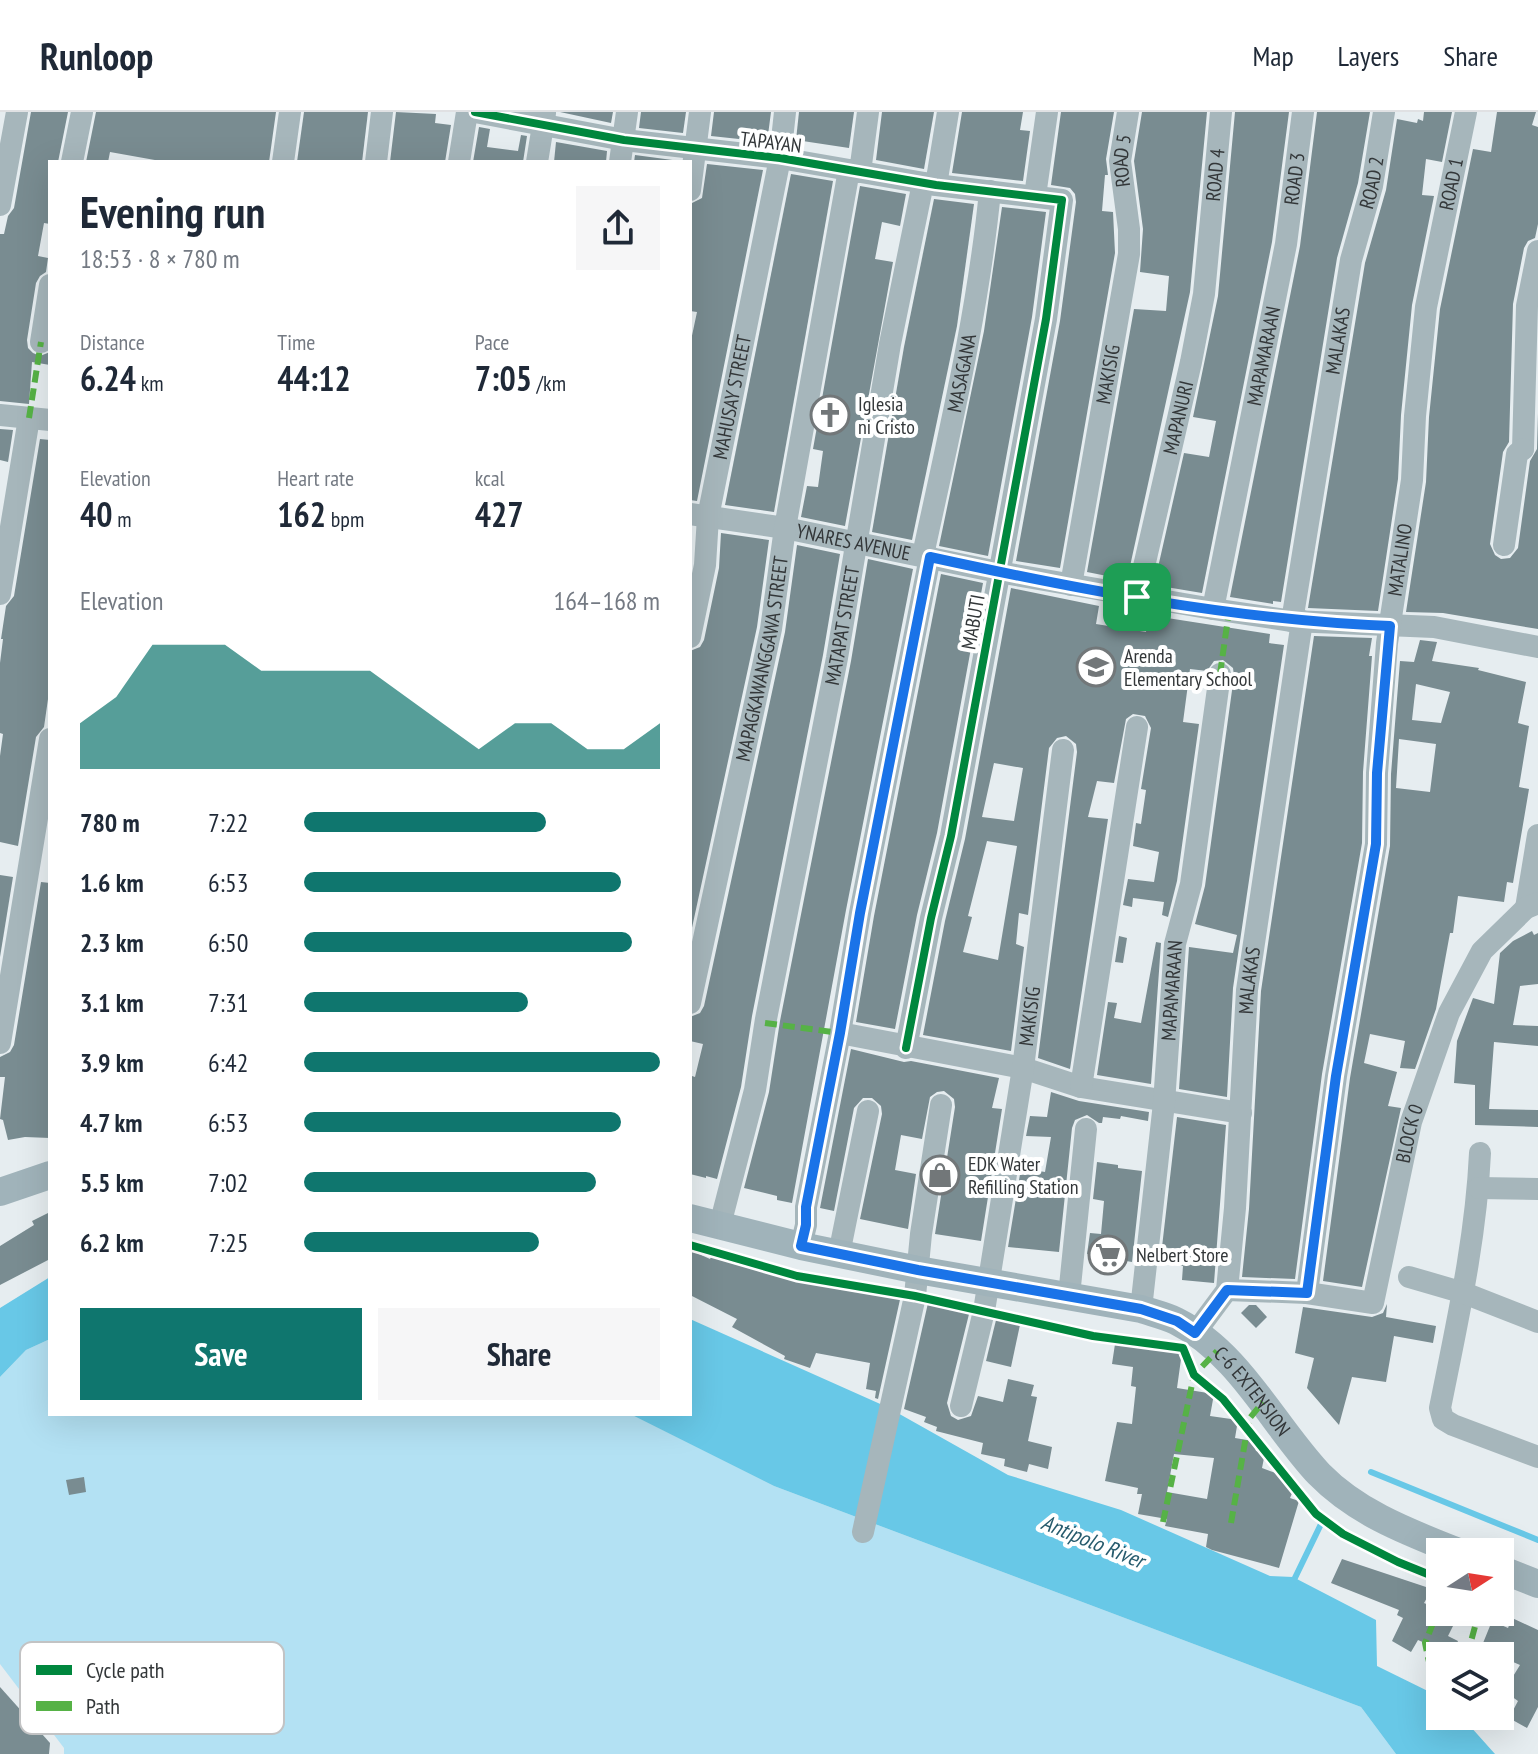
<!DOCTYPE html>
<meta charset="utf-8">
<style>
:root{--surface:#fff;--page:#f6f6f7;--text:#1f2937;--muted:#747a83;--line:#e0e1e3;--accent:#0f766e}
body{margin:0;font-family:"PT Sans Narrow",sans-serif;background:var(--page);color:var(--text);height:100vh;display:flex;flex-direction:column;font-size:30px;white-space:nowrap}
*{box-sizing:border-box;margin:0}
p{font-size:26px;color:var(--muted)}
.icon{flex:none;width:44px;height:44px;fill:none;stroke:currentColor;stroke-width:2;stroke-linecap:round;stroke-linejoin:round}
.map{position:relative;flex:1;overflow:hidden}
.sheet{position:absolute;left:48px;top:48px;width:644px;height:1256px;display:flex;flex-direction:column;background:var(--surface);border-radius:0px;box-shadow:0 8px 32px #0002}
.sheet>*{flex:none}
.needle{width:52px;rotate:78deg}
.tools{position:absolute;left:1426px;top:1426px;display:grid;gap:16px}
.tools a{display:grid;place-items:center;width:88px;height:88px;border-radius:0px;background:var(--surface);box-shadow:0 8px 32px #0002;font-size:40px}
.pin{position:absolute;display:grid;place-items:center;width:68px;height:68px;color:#fff;margin:-34px;border-radius:16px;box-shadow:0 4px 12px #0006}
.round{display:grid;place-items:center;flex:none;width:84px;height:84px;border-radius:0px;background:var(--page)}
.head{display:flex;align-items:center;justify-content:space-between;height:136px;padding:0 32px}
h1{font-size:44px;font-weight:700;line-height:60px}
.metrics{display:grid;grid-template-columns:repeat(3,1fr);gap:12px;height:136px;padding:8px 32px}
.metrics div{display:grid;align-content:center}
.metrics b{font-size:34px;font-weight:700}
.metrics small{font-size:22px;font-weight:400}
.metrics p{font-size:22px}
.chart{height:224px;padding:16px 32px}
.chart p{display:flex;justify-content:space-between}
.chart svg{width:100%;height:144px;margin-top:8px;fill:var(--accent);opacity:.7}
.action{display:flex;gap:16px;margin-top:auto;padding:16px 32px}
.action a{flex:1;height:92px;border-radius:0px;background:var(--accent);color:#fff;font-size:32px;font-weight:700;line-height:92px;text-align:center}
.action a+a{background:var(--page);color:var(--text)}
ul{padding:0 32px;list-style:none;font-size:26px}
li{display:grid;grid-template-columns:128px 96px 1fr;align-items:center;height:60px}
li i{height:20px;border-radius:10px;background:var(--accent)}
header{display:flex;align-items:center;gap:48px;box-sizing:border-box;height:112px;padding:0 40px;background:var(--surface);border-bottom:2px solid var(--line)}
header strong{font-size:38px}
nav{display:flex;gap:44px;margin-inline-start:auto;font-size:28px}
.map>svg:first-child{display:block}
</style>
<header>
<strong>Runloop</strong>
<nav><a>Map</a><a>Layers</a><a>Share</a></nav>
</header>
<div class="map">
<svg width="1538" height="1642" viewBox="0 0 1538 1642">
<rect width="100%" height="100%" fill="#e6edf0"/>
<polygon fill="#b3e1f3" points="50,1227 50,1302 630,1302 774,1374 1361,1595 1396,1642 64,1642 64,1636 0,1552 0,1265 26,1238"/>
<g fill="#68c8e7">
<polygon points="50,1165 50,1227 26,1238 0,1265 0,1196"/>
<polygon points="690,1207 887,1295 1008,1363 1121,1398 1270,1464 1293,1465 1376,1508 1377,1554 1440,1585 1440,1604 1461,1604 1495,1642 1396,1642 1361,1595 774,1374 630,1302 690,1302"/>
</g>
<g fill="none" stroke-linecap="round" stroke-linejoin="round">
<g stroke="#68c8e7" stroke-width="6">
<polyline points="1371,1360 1538,1428"/>
<polyline points="1292,1472 1322,1410"/>
</g>
</g>
<g fill="#798c91" fill-rule="evenodd">
<polygon points="31,0 68,0 58,50 50,50 50,112 44,111 38,144 48,146 46,160 40,164 36,171 27,228 28,236 33,241 40,244 50,240 50,253 32,250 29,292 0,289 0,122 4,122 8,104 14,96"/>
<polygon points="96,0 276,0 269,50 166,50 110,40 108,50 86,50"/>
<polygon points="304,0 368,0 362,50 297,50"/>
<polygon points="396,0 436,2 435,11 451,13 445,50 390,50"/>
<polygon points="560,0 613,0 611,11"/>
<polygon points="641,0 686,0 683,21 639,16"/>
<polygon points="714,0 771,0 768,23 741,19 739,27 711,24"/>
<polygon points="799,0 854,0 849,36 796,28"/>
<polygon points="882,0 934,0 924,57 876,48"/>
<polygon points="962,0 1023,0 1020,18 1030,19 1023,69 952,61"/>
<polygon points="1061,0 1114,0 1106,47 1108,63 1105,63 1102,99 1113,100 1115,141 1060,456 1016,449 1060,209 1076,90 1075,82 1070,76 1051,73"/>
<polygon points="1142,0 1207,0 1190,180 1127,468 1087,460 1134,197 1166,199 1169,164 1140,160 1143,117 1134,49"/>
<polygon points="1235,0 1289,0 1272,130 1202,481 1154,473 1184,341 1209,345 1216,309 1193,305 1218,184"/>
<polygon points="1317,0 1370,0 1358,71 1337,146 1281,490 1273,489 1273,492 1230,485 1300,134"/>
<polygon points="1424,0 1452,0 1442,50 1426,47 1422,83 1434,84 1412,193 1401,303 1398,367 1378,499 1308,496 1365,151 1386,78 1397,7 1417,11 1418,7 1423,9"/>
<polygon points="1497,0 1536,0 1532,13 1538,15 1538,112 1535,126 1528,129 1524,136 1513,192 1509,330 1503,340 1490,432 1495,443 1501,447 1510,446 1518,436 1530,349 1537,337 1538,301 1538,517 1443,501 1406,500 1426,370 1429,305 1440,197 1473,37 1491,40"/>
<polygon points="479,15 490,17 487,35 518,39 521,23 527,24 523,50 473,50"/>
<polygon points="556,30 607,39 606,50 554,50"/>
<polygon points="635,43 680,49 679,50 634,50"/>
<polygon points="707,52 763,58 697,389 690,388 690,233 697,200 690,199 690,92 702,86"/>
<polygon points="791,62 833,69 774,400 725,393"/>
<polygon points="860,74 906,82 900,114 882,110 875,147 893,150 845,414 801,405 807,374 818,375 823,339 813,337"/>
<polygon points="934,87 974,92 957,214 912,428 872,420 904,235"/>
<polygon points="1002,95 1046,100 1032,205 988,444 939,434 984,219"/>
<polygon points="0,317 13,318 8,350 0,348"/>
<polygon points="40,327 50,328 50,573 44,615 36,625 18,734 0,730 0,644 3,622 0,621 0,551 3,527 1,527 6,494 14,484"/>
<polygon points="721,421 769,428 757,515 690,825 690,539 700,535 704,528 719,456"/>
<polygon points="797,433 840,442 823,543 752,904 741,975 717,1067 706,1064 706,1066 690,1062 690,973 692,964 695,965 703,932 690,929 690,905 700,901 704,894 785,520"/>
<polygon points="868,447 913,457 846,798 792,1091 777,1088 777,1084 744,1076 769,980 780,909 851,549"/>
<polygon points="941,462 983,471 937,721 917,803 895,917 856,910 874,804"/>
<path d="M1011 476 1099 494 1096 512 1146 520 1148 503 1270 522 1269 531 1284 533 1233 876 1227 985 1179 977 1189 835 1233 841 1237 823 1195 812 1205 774 1234 564 1233 556 1223 548 1214 549 1207 559 1190 557 1183 610 1199 612 1177 769 1168 805 1162 803 1164 790 1133 786 1132 795 1123 793 1128 767 1154 770 1159 740 1133 734 1136 711 1141 712 1146 678 1141 677 1151 616 1145 604 1133 602 1126 607 1114 671 1097 669 1088 705 1108 707 1070 957 1038 946 1077 640 1076 632 1066 624 1057 626 1049 636 1028 803 1019 801 1016 832 1024 835 1011 939 923 923 945 809 965 727ZM994 651 1023 656 1014 709 982 705ZM987 729 1017 734 998 848 963 840 972 805 968 804Z"/>
<polygon points="1314,524 1372,526 1369,544 1372,544 1363,660 1362,731 1322,962 1295,1167 1242,1165 1249,1097 1261,879"/>
<path d="M1420 528 1437 530 1432 549 1479 556 1478 558 1526 570 1518 611 1529 614 1519 675 1529 677 1513 771 1507 770 1504 790 1458 784 1453 821H1450L1436 897 1415 957 1400 956 1405 929 1370 922 1364 951 1397 960 1388 994 1401 996 1362 1175 1323 1169 1350 966 1390 734 1391 662 1400 549 1414 550ZM1416 572 1450 580 1441 611 1412 608ZM1399 627 1436 632 1430 680 1396 676Z"/>
<polygon points="0,763 13,765 0,845"/>
<polygon points="41,770 50,771 50,1026 25,1025 8,1028 3,1008 0,1007 5,965 0,965 0,945 10,940 14,933"/>
<polygon points="1532,819 1534,823 1538,821 1538,872 1520,874 1513,913 1538,914 1538,934 1494,930 1489,997 1538,998 1538,1015 1475,1013 1475,973 1454,971 1457,929 1473,886 1494,892 1500,841 1513,829"/>
<polygon points="1119,824 1127,826 1123,851 1115,850"/>
<polygon points="1156,830 1161,831 1151,972 1097,963 1108,890 1117,891 1114,906 1141,911"/>
<polygon points="851,937 904,950 911,949 999,966 992,996 1002,997 981,1129 935,1122 955,995 954,987 944,979 937,980 930,985 922,1027 901,1023 895,1058 916,1062 908,1117 860,1107 882,1002 881,994 872,986 863,986 854,996 834,1099 820,1096"/>
<polygon points="1051,980 1079,989 1149,1000 1148,1009 1121,1004 1120,1007 1103,1005 1102,1011 1099,1011 1087,1003 1075,1008 1072,1016 1059,1140 1008,1135 1021,1056 1045,1060 1051,1025 1026,1024 1030,1004 1047,1005"/>
<polygon points="1177,1005 1226,1013 1214,1171 1182,1168 1183,1154 1172,1152 1175,1137 1162,1135"/>
<polygon points="1097,1050 1118,1053 1118,1056 1142,1059 1132,1150 1087,1142 1090,1121 1101,1122 1104,1089 1093,1087"/>
<polygon points="50,1100 50,1147 0,1173 0,1134 34,1113 32,1109"/>
<polygon points="690,1138 710,1147 713,1141 759,1158 761,1154 802,1171 802,1167 843,1178 844,1172 901,1183 878,1287 875,1286 876,1279 866,1277 870,1251 816,1241 810,1256 784,1247 785,1244 732,1215 737,1207 690,1183"/>
<polygon points="928,1191 970,1198 947,1291 951,1304 958,1308 971,1304 978,1284 1003,1290 1008,1267 1034,1273 1031,1284 1037,1285 1028,1329 1052,1335 1048,1357 1029,1352 1027,1360 1004,1354 1005,1347 981,1342 983,1331 936,1319 937,1315 924,1310 926,1305 904,1297"/>
<polygon points="1387,1192 1386,1205 1436,1214 1433,1231 1394,1224 1386,1270 1352,1265 1339,1313 1307,1276 1314,1246 1295,1241 1303,1195 1372,1205 1383,1201"/>
<polygon points="1249,1193 1256,1193 1267,1205 1256,1216 1241,1201"/>
<polygon points="997,1204 1021,1208 1011,1255 986,1249"/>
<path d="M1115 1232 1182 1240 1177 1276 1214 1282 1210 1304 1238 1308 1235 1326 1253 1329 1256 1339 1265 1341 1262 1356 1284 1364 1283 1368 1294 1377 1290 1386 1299 1389 1279 1456 1212 1438 1206 1435 1208 1422 1165 1414 1167 1407 1138 1402 1142 1382H1137L1138 1376 1105 1369 1117 1310 1132 1312 1136 1275 1131 1274 1133 1255 1112 1252ZM1174 1342 1214 1346 1207 1387 1167 1380Z"/>
<polygon points="84,1365 86,1380 69,1383 66,1368"/>
<polygon points="1342,1447 1432,1477 1424,1491 1440,1498 1440,1500 1460,1500 1448,1524 1458,1529 1452,1543 1418,1528 1411,1540 1392,1529 1403,1506 1397,1503 1399,1498 1331,1471"/>
<polygon points="1512,1506 1538,1518 1538,1595 1527,1616 1509,1606 1518,1589 1504,1579 1520,1553 1481,1536 1492,1509 1508,1516"/>
<polygon points="0,1575 50,1631 49,1642 0,1642"/>
</g>
<g fill="none" stroke-linecap="round" stroke-linejoin="round">
<g stroke="#a6b6bb" stroke-width="22">
<polyline points="475,0 624,28 780,46 936,73 1062,88 1046,207 951,724 931,806 906,936"/>
<polyline points="72,50 82,0"/>
<polyline points="283,50 290,0"/>
<polyline points="376,50 382,0"/>
<polyline points="459,50 467,0"/>
<polyline points="537,50 545,1"/>
<polyline points="620,50 627,0"/>
<polyline points="860,60 868,0"/>
<polyline points="936,73 948,0"/>
<polyline points="690,78 700,0"/>
<polyline points="1035,84 1047,0"/>
<polyline points="0,93 17,0"/>
<polyline points="41,230 50,173"/>
<polyline points="0,303 50,308"/>
<polyline points="1523,337 1527,194 1538,139"/>
<path id="s1" d="M690 402 785 416 998 460 1213 497 1292 509 1434 515 1538 535"/>
<polyline points="1504,433 1517,342 1523,337"/>
<path id="s2" d="M923 443C949 322 978 202 990 79"/>
<path id="s3" d="M1071 473 1129 142V117L1120 49 1128 0"/>
<polyline points="0,482 29,306"/>
<path id="s4" d="M1137 485 1191 250 1204 182 1221 0"/>
<path id="s5" d="M1213 497 1286 132 1303 0"/>
<path id="s6" d="M1292 509 1351 148 1372 74 1384 0"/>
<path id="s7" d="M690 525 705 453 708 405 780 46 785 0"/>
<polyline points="1526,796 1538,723"/>
<path id="s8" d="M690 891 771 517 785 416 849 58"/>
<polyline points="840,921 1023,956 1081,975 1241,1001"/>
<polyline points="0,931 50,627"/>
<polyline points="1081,975 1137,615"/>
<path d="M1480 1041C1476 1127 1457 1211 1440 1296L1443 1307 1453 1313 1538 1345"/>
<polyline points="1479,1076 1538,1077"/>
<path id="s9" d="M720 1113 755 978 766 907 837 546 890 232 923 71"/>
<polyline points="801,1134 806,1113 806,1095 840,921 860,801 930,445"/>
<polyline points="839,1142 868,999"/>
<polyline points="1409,1165 1464,1181 1538,1210"/>
<path id="s10" d="M1227 1178 1307 1181 1373 1191 1411 1010 1449 901 1482 839 1526 796 1538 791"/>
<path id="s11" d="M1307 1181 1336 964 1376 732 1377 661 1387 531 1412 368 1415 304 1426 195 1466 0"/>
<polyline points="1069,1184 1086,1017"/>
<path id="s12" d="M1141 1197 1164 991 1175 832 1191 772 1220 562"/>
<path id="s13" d="M1195 1221 1227 1178 1235 1096 1247 878 1302 509"/>
<path id="s14" d="M961 1294 984 1199 1023 956 1063 638"/>
<polyline points="863,1420 915,1184 921,1122 941,993"/>
</g>
<g stroke="#a0b3ba" stroke-width="28">
<polyline points="0,1080 50,1063"/>
<path id="s15" d="M690 1106 801 1134 918 1158 1141 1197C1153 1201 1166 1204 1176 1209 1240 1241 1272 1312 1319 1362 1357 1401 1408 1420 1458 1440"/>
<polyline points="1500,1457 1538,1472"/>
</g>
<g stroke="#56b246" stroke-width="6" stroke-dasharray="12 6" stroke-linecap="butt">
<polyline points="29,306 41,230"/>
<polyline points="1220,562 1229,499"/>
<polyline points="765,911 840,921"/>
<polyline points="1163,1410 1194,1263 1217,1239"/>
<polyline points="1231,1411 1249,1307 1263,1290"/>
<polyline points="1440,1494 1425,1531 1429,1550 1440,1558"/>
<polyline points="1467,1544 1479,1500"/>
</g>
<g stroke="#fff" stroke-width="13">
<g id="cycleway">
<polyline points="475,0 624,28 780,46 936,73 1062,88 1046,207 951,724 931,806 906,936"/>
<polyline points="690,1133 797,1164 915,1184 1093,1224 1183,1236 1194,1263 1223,1287 1316,1402 1343,1422 1398,1450 1440,1467"/>
</g>
</g>
<use href="#cycleway" stroke="#00873e" stroke-width="8"/>
</g>
<g fill="none" stroke-linecap="round" stroke-linejoin="round">
<g stroke="#fff" stroke-width="16">
<path id="route" d="M930 445C1081 478 1236 508 1390 514L1377 661 1376 732 1336 964 1307 1181 1227 1178 1195 1221 1177 1209 1141 1197 918 1158 801 1134 806 1113V1095L840 921 860 801Z"/>
</g>
<use href="#route" stroke="#1a73e8" stroke-width="10"/>
</g>
<defs>
<g id="church-ring" transform="scale(2)"><circle r="9.5" fill="#fff" stroke="#727779" stroke-width="1.5"/><path d="M-1.2-6h2.4v3.5h3.3v2.4h-3.3V6h-2.4V-.1h-3.3v-2.4h3.3Z" fill="#727779"/></g>
<g id="school-ring" transform="scale(2)"><circle r="9.5" fill="#fff" stroke="#727779" stroke-width="1.5"/><path d="M0-5L7-2L0 1L-7-2ZM-4 1L0 2.5L4 1V4Q0 6-4 4Z" fill="#727779"/></g>
<g id="shop-ring" transform="scale(2)"><circle r="9.5" fill="#fff" stroke="#727779" stroke-width="1.5"/><path d="M-5-2.5h2.3a2.7 3.5 0 0 1 5.4 0H5L5.5 6h-11ZM-1.5-2.5h3a1.5 2.3 0 0 0-3 0Z" fill="#727779"/></g>
<g id="supermarket-ring" transform="scale(2)"><circle r="9.5" fill="#fff" stroke="#727779" stroke-width="1.5"/><path d="M-6-5.5h2.5l.6 2H6L4.5 2H-2.5L-4.4-4H-6ZM-1.5 3.2a1.3 1.3 0 1 0 .1 0ZM3 3.2a1.3 1.3 0 1 0 .1 0Z" fill="#727779"/></g>
</defs>
<g fill-rule="evenodd">
<use href="#church-ring" x="830" y="303"/>
<use href="#school-ring" x="1096" y="555"/>
<use href="#shop-ring" x="940" y="1063"/>
<use href="#supermarket-ring" x="1108" y="1143"/>
</g>
<g text-anchor="middle" dominant-baseline="central" stroke-width="8" stroke-linejoin="round" paint-order="stroke">
<g font-size="20" fill="#333739" stroke="#fff">
<text transform="translate(771 30) rotate(7)">TAPAYAN</text>
<text stroke="none"><textPath href="#s3" startOffset="430">ROAD 5</textPath></text>
<text stroke="none"><textPath href="#s4" startOffset="430">ROAD 4</textPath></text>
<text stroke="none"><textPath href="#s5" startOffset="438">ROAD 3</textPath></text>
<text stroke="none"><textPath href="#s6" startOffset="446">ROAD 2</textPath></text>
<text stroke="none"><textPath href="#s11" startOffset="1120">ROAD 1</textPath></text>
<text stroke="none"><textPath href="#s6" startOffset="284">MALAKAS</textPath></text>
<text stroke="none"><textPath href="#s5" startOffset="258">MAPAMARAAN</textPath></text>
<text stroke="none"><textPath href="#s2" startOffset="186">MASAGANA</textPath></text>
<text stroke="none"><textPath href="#s3" startOffset="214">MAKISIG</textPath></text>
<text stroke="none"><textPath href="#s7" startOffset="244">MAHUSAY STREET</textPath></text>
<text stroke="none"><textPath href="#s4" startOffset="184">MAPANURI</textPath></text>
<text stroke="none"><textPath href="#s1" startOffset="166">YNARES AVENUE</textPath></text>
<text stroke="none"><textPath href="#s11" startOffset="740">MATALINO</textPath></text>
<text transform="translate(973 510) rotate(-80)">MABUTI</text>
<text stroke="none"><textPath href="#s9" startOffset="612">MATAPAT STREET</textPath></text>
<text stroke="none"><textPath href="#s8" startOffset="352">MAPAGKAWANGGAWA STREET</textPath></text>
<text stroke="none"><textPath href="#s13" startOffset="364">MALAKAS</textPath></text>
<text stroke="none"><textPath href="#s12" startOffset="320">MAPAMARAAN</textPath></text>
<text stroke="none"><textPath href="#s14" startOffset="396">MAKISIG</textPath></text>
<text stroke="none"><textPath href="#s10" startOffset="320">BLOCK 0</textPath></text>
<text stroke="none"><textPath href="#s15" startOffset="602">C-6 EXTENSION</textPath></text>
</g>
<g font-size="20" fill="#333739" stroke="#fff" text-anchor="start">
<text x="858" y="292">Iglesia<tspan x="858" dy="23">ni Cristo</tspan></text>
<text x="1124" y="544">Arenda<tspan x="1124" dy="23">Elementary School</tspan></text>
<text x="968" y="1052">EDK Water<tspan x="968" dy="23">Refilling Station</tspan></text>
<text x="1136" y="1143">Nelbert Store</text>
</g>
<g font-size="22" font-style="italic" fill="#285c6e" stroke="#fff">
<text transform="translate(1093 1429) rotate(22)">Antipolo River</text>
</g>
</g>
<rect x="20" y="1530" width="264" height="92" rx="12" fill="#fff" stroke="#c2c3c4" stroke-width="2"/>
<rect x="36" y="1553" width="36" height="10" fill="#00873e"/>
<rect x="36" y="1589" width="36" height="10" fill="#56b246"/>
<g font-size="22" fill="#333739">
<text x="86" y="1566">Cycle path</text>
<text x="86" y="1602">Path</text>
</g>
</svg>
<div class="tools">
<a><svg class="needle" viewBox="-14 -14 28 28"><path d="M0-13l5 13h-10z" fill="#e53935"/><path d="M0 13l5-13h-10z" fill="#747a83"/></svg></a>
<a><svg class="icon" aria-label="layers" viewBox="0 0 24 24"><path d="M12 4l9 5-9 5-9-5zM3 14l9 5 9-5"/></svg></a>
</div>
<div class="pin" style="left:1137px;top:485px;background:#1e9e55"><svg class="icon" aria-label="arrive" viewBox="0 0 24 24"><path d="M6 21V4h12l-3 4 3 4H6"/></svg></div>
<section class="sheet">
<div class="head"><div><h1>Evening run</h1><p>18:53 · 8 × 780 m</p></div><a class="round"><svg class="icon" aria-label="share" viewBox="0 0 24 24"><path d="M12 15V3M7 8l5-5 5 5M5 13v7h14v-7"/></svg></a></div>
<div class="metrics">
<div><p>Distance</p><b>6.24<small> km</small></b></div>
<div><p>Time</p><b>44:12</b></div>
<div><p>Pace</p><b>7:05<small> /km</small></b></div>
</div>
<div class="metrics">
<div><p>Elevation</p><b>40<small> m</small></b></div>
<div><p>Heart rate</p><b>162<small> bpm</small></b></div>
<div><p>kcal</p><b>427</b></div>
</div>
<div class="chart"><p><span>Elevation</span>164–168 m</p>
<svg viewBox="0 0 160 44" preserveAspectRatio="none"><path d="M0 44V30L10 22L20 6L30 6L40 6L50 14L60 14L70 14L80 14L90 22L100 30L110 38L120 30L130 30L140 38L150 38L160 30V44z"/></svg>
</div>
<ul>
<li><b>780 m</b>7:22<i style="width:68%"></i></li>
<li><b>1.6 km</b>6:53<i style="width:89%"></i></li>
<li><b>2.3 km</b>6:50<i style="width:92%"></i></li>
<li><b>3.1 km</b>7:31<i style="width:63%"></i></li>
<li><b>3.9 km</b>6:42<i style="width:100%"></i></li>
<li><b>4.7 km</b>6:53<i style="width:89%"></i></li>
<li><b>5.5 km</b>7:02<i style="width:82%"></i></li>
<li><b>6.2 km</b>7:25<i style="width:66%"></i></li>
</ul>
<div class="action"><a>Save</a><a>Share</a></div>
</section>
</div>
